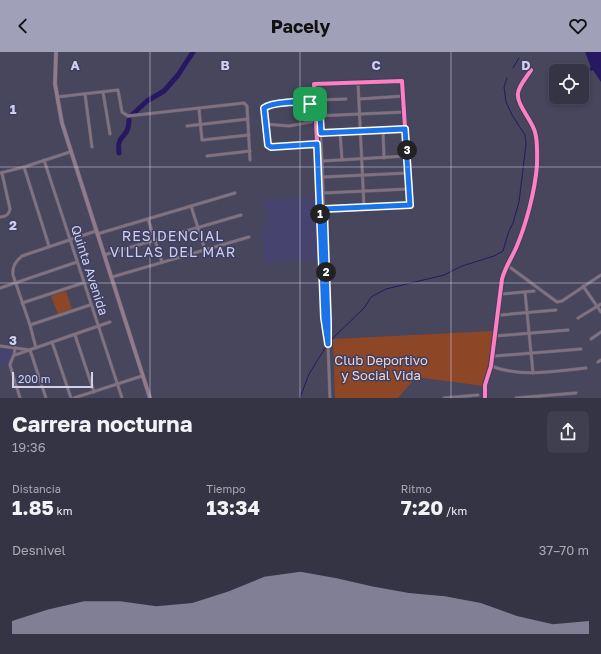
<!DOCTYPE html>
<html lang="es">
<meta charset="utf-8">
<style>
:root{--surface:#353445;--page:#403f50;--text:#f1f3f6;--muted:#aaaab3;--line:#4f4f5e;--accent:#a0a0b8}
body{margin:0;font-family:"Golos Text",sans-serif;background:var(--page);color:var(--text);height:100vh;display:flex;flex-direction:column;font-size:15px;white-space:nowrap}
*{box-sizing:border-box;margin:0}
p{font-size:13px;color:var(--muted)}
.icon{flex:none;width:22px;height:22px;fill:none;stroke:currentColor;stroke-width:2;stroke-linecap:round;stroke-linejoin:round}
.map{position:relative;height:346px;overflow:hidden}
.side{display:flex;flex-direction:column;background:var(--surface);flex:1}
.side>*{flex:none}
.buttons{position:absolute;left:549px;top:12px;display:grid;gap:8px}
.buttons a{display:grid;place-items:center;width:40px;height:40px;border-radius:6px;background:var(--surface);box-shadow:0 2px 6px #0003,0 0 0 1px var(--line);font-size:20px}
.scale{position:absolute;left:12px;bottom:10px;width:81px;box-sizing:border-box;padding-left:4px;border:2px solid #d0d1e9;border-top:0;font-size:11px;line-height:14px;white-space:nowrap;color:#d0d1e9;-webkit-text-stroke:3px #3f3e64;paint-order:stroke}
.pin{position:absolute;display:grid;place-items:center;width:34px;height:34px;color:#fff;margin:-17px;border-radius:8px;box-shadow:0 2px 6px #0006}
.km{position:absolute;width:20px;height:20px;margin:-10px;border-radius:50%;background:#222;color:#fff;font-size:11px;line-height:20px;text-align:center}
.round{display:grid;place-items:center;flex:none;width:42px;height:42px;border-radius:6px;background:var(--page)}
.overview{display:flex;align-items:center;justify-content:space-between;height:68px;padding:0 12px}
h1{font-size:22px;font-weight:700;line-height:30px}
.metrics{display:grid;grid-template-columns:repeat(3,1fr);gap:6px;height:68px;padding:4px 12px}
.metrics div{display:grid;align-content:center}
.metrics b{font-size:20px;font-weight:700}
.metrics small{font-size:11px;font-weight:400}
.metrics p{font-size:11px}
.chart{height:112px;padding:8px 12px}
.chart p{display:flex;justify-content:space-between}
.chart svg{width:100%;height:72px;margin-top:4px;fill:var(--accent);opacity:.7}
header{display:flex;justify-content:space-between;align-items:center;height:52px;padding:0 12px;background:var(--accent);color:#111;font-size:18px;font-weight:700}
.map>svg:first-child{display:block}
</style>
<header><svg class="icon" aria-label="back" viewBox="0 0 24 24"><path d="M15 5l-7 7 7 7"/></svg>Pacely<svg class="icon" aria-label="heart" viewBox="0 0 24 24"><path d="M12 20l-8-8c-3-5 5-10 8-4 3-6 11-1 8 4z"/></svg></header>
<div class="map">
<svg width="601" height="346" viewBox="0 0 601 346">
<rect width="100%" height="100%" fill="#47465c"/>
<g fill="#46446e">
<polygon points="318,146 321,208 265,211 262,182 267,165 262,148"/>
<polygon points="0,295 13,296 13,302 9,307 8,314 0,314"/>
</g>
<g fill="#8d4626">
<polygon points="66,239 72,257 58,262 51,244"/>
<polygon points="494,279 489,316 484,334 416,325 398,346 335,346 333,287"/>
</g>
<polygon fill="#271861" points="585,0 601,0 601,30 593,18 591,19 589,16 591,15"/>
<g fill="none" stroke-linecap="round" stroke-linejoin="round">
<g stroke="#271861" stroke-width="1">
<polyline points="513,16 519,6"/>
<polyline points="330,289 365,255 371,245 386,237 444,223 462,214 494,204 503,199 509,179 513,171 519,150 526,92 525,83 512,63 506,50 504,35 507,26"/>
<polyline points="300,346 309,322 325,296"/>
</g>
<g stroke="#271861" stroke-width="5">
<polyline points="133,62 147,49 164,39 178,23 193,0"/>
<path d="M119 101C119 98 118 94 119 91 121 82 129 84 129 68"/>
</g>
<g stroke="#646377" stroke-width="3.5">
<g id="minor">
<polyline points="358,31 364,155"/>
<polyline points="318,32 322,109 328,283"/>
<polyline points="103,40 110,82"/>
<polyline points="85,42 92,95"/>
<polyline points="57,45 118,38 122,60 128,64 244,51 247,54 250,108"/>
<polyline points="359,47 404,44"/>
<polyline points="319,48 346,47"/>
<polyline points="305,51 304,65 306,71"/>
<path d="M315 52C301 50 276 47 264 56L269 94 317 92"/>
<polyline points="199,57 202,88 249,83"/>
<polyline points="316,64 405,60"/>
<polyline points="265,72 289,74 316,69"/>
<polyline points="187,74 248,67"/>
<polyline points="383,78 384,106"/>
<polyline points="340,80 342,108"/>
<polyline points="321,81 405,77"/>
<polyline points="207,104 250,99"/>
<polyline points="44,108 122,346"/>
<polyline points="322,109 407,104"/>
<polyline points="24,115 49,194"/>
<polyline points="0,121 24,115 70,100"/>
<polyline points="323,125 408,121"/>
<polyline points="323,141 409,137"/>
<polyline points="191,154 205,198"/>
<polyline points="324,157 410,153 402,29 314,32 318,108 325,266 328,292"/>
<path d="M0 165C6 165 9 163 10 157L2 121"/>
<polyline points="148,167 162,210"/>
<polyline points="97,182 235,141"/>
<polyline points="104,203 241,163"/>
<polyline points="507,213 557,250 562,249 601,223"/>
<polyline points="112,225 249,185"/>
<polyline points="583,234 601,260"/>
<polyline points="0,236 77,210"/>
<polyline points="525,240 533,321"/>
<polyline points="503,242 534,239"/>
<polyline points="22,251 83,231"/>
<polyline points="501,263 556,258"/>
<polyline points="578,266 601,252"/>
<polyline points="30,273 90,253"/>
<polyline points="75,283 94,340"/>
<polyline points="495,284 568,278"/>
<polyline points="591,287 601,280"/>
<polyline points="52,290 71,346"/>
<polyline points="328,292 330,346"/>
<polyline points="0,294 30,298 46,346"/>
<path d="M15 295C15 306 12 304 10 313L20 346"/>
<path d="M36 296 30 273 13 223C12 214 16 209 22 204L96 179"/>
<polyline points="15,303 110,270"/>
<polyline points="495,304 581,297"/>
<polyline points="598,310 601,308"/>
<path d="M491 314C522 326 555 319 586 316"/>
<polyline points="74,346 142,324"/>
<polyline points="444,346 478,343"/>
<path d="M485 346V333L491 314 502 227C505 216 511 207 516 196 526 173 535 139 537 113 537 103 538 90 535 80 532 68 516 52 518 41 519 33 527 25 531 18"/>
<polyline points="516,346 576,341"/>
</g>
</g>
<g stroke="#646377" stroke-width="4.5">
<polyline id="secondary" points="56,0 55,32 62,71 150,346"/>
</g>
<use href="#minor" stroke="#82717e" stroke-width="2.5"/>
<use href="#secondary" stroke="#907b8a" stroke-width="3.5"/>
<g stroke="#3f3e64" stroke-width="6">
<g id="cycleway">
<polyline points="324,157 410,153 402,29 314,32 318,108 325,266 328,292"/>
<path d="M485 346V333L491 314 502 227C505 216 511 207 516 196 526 173 535 139 537 113 537 103 538 90 535 80 532 68 516 52 518 41 519 33 527 25 531 18"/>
</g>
</g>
<use href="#cycleway" stroke="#ff80c0" stroke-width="4"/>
</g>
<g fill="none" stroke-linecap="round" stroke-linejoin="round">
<g stroke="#fff" stroke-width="8">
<path id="route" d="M292 50 315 52 316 64H320L321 81 405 77 410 153 324 157 328 271V292L324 266 317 92 271 95 268 93 264 56C271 51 283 51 292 50Z"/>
</g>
<use href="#route" stroke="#1a73e8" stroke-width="5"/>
</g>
<path fill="none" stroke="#d0d1e9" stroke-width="1" stroke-opacity="0.55" d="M150 0V346M300 0V346M451 0V346M0 115H601M0 231H601"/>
<g text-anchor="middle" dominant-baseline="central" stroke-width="3" stroke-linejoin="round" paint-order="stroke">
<g font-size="13" fill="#d0d1e9" stroke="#3f3e64">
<text transform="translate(90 218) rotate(72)">Quinta Avenida</text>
</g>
<g font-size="13" fill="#eed5ca" stroke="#3f3e64">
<text x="381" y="308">Club Deportivo<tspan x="381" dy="15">y Social Vida</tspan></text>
</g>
<g font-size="14" letter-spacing="1" fill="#d0d1e9" stroke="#3f3e64">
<text x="173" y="183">RESIDENCIAL<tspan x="173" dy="16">VILLAS DEL MAR</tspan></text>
</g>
</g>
<g font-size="13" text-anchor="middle" font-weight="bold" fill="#d0d1e9" stroke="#3f3e64" stroke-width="3" stroke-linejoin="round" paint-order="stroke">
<text x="75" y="18">A</text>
<text x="225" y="18">B</text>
<text x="376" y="18">C</text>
<text x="526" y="18">D</text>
<text x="13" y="62">1</text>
<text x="13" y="178">2</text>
<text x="13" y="293">3</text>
</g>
</svg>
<div class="buttons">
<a><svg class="icon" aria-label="locate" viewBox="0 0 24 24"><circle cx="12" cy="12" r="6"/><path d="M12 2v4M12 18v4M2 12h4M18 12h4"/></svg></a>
</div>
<div class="scale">200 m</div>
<div class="pin" style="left:310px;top:52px;background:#1e9e55"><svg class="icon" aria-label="arrive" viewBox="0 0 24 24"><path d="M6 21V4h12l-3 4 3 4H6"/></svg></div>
<b class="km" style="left:320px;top:162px">1</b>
<b class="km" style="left:326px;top:220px">2</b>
<b class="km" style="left:407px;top:98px">3</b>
</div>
<section class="side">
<div class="overview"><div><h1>Carrera nocturna</h1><p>19:36</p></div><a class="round"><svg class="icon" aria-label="share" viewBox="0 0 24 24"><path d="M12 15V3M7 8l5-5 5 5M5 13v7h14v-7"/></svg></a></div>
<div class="metrics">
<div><p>Distancia</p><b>1.85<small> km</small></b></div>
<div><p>Tiempo</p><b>13:34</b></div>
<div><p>Ritmo</p><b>7:20<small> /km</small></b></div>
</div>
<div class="chart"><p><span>Desnivel</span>37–70 m</p>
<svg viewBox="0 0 160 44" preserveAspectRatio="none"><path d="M0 44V36L10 29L20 24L30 24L40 27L50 25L60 18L70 9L80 6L90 10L100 15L110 19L120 21L130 25L140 33L150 38L160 36V44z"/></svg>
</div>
</section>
